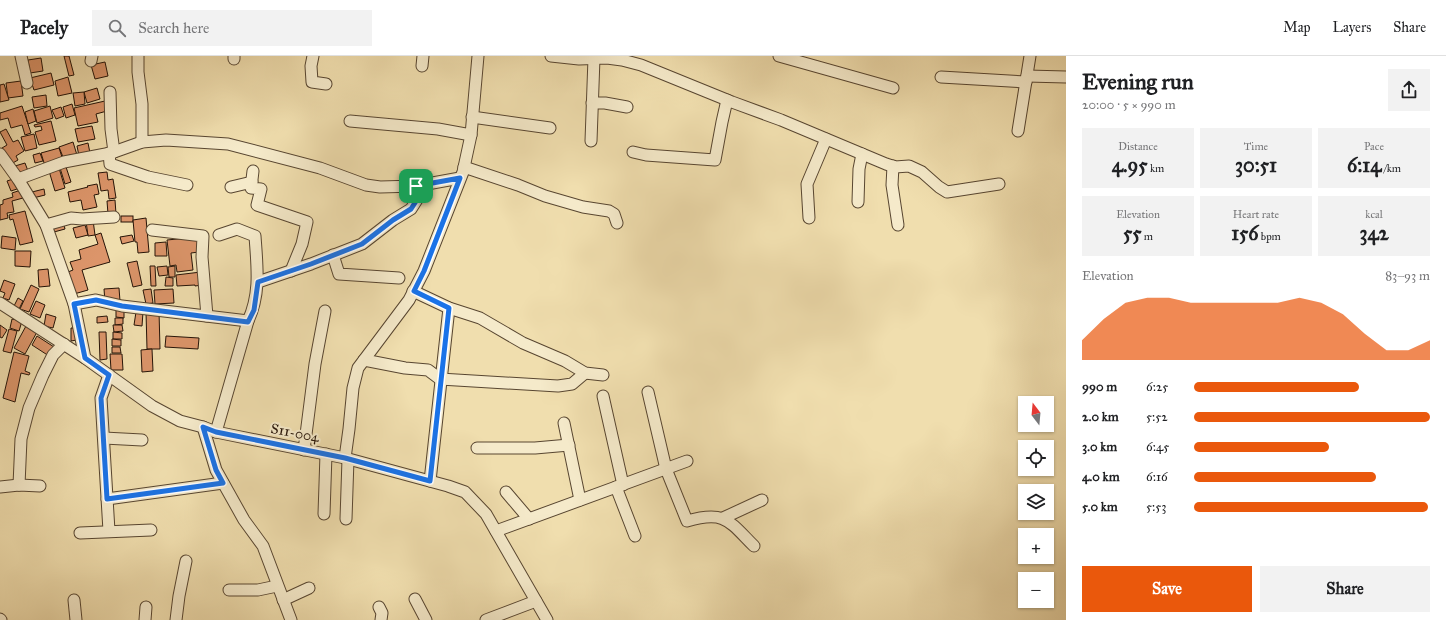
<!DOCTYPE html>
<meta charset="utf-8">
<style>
:root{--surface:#fff;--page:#f2f2f2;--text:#202124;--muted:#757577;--line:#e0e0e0;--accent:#ea580c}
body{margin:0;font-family:"IM FELL Great Primer",serif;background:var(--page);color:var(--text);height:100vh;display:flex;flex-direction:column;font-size:15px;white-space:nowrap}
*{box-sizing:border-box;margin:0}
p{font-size:13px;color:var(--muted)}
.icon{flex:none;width:22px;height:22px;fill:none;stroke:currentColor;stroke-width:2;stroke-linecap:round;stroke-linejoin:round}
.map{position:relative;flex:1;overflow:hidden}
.side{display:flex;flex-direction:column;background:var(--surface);width:380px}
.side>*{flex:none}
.needle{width:26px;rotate:344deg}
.fabs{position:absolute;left:1018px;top:340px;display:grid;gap:8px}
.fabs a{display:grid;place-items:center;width:36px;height:36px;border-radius:0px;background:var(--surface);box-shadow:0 1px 3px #0004;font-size:20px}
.pin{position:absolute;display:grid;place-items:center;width:34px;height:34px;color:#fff;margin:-17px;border-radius:8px;box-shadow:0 2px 6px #0006}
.round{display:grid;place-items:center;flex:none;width:42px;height:42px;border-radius:0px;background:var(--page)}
.head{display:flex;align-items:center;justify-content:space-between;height:68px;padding:0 16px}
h1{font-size:22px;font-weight:700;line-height:30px}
.stats{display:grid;grid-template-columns:repeat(3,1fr);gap:6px;height:68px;padding:4px 16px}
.stats div{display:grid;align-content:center;border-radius:0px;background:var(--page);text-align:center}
.stats b{font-size:20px;font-weight:700}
.stats small{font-size:11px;font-weight:400}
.stats p{font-size:11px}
.chart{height:112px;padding:8px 16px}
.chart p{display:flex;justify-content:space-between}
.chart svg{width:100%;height:72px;margin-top:4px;fill:var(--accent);opacity:.7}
.primary-button{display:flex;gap:8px;margin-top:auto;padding:8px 16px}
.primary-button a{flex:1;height:46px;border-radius:0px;background:var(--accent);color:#fff;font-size:16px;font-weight:700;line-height:46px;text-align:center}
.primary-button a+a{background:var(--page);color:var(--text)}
ul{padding:0 16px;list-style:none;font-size:13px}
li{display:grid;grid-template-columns:64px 48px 1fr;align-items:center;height:30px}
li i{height:10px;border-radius:5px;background:var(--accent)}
header{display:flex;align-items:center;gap:24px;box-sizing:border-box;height:56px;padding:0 20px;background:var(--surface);border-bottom:1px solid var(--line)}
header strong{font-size:19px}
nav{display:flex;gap:22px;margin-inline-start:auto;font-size:14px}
.search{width:280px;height:36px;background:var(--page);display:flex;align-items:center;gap:10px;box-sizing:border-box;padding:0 14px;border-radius:0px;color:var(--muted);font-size:15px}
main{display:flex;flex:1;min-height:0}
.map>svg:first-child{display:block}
</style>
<header>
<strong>Pacely</strong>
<div class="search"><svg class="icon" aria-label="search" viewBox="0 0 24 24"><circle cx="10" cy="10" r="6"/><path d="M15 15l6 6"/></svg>Search here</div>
<nav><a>Map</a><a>Layers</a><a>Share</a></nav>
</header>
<main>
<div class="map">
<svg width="1066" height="564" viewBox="0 0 1066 564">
<rect width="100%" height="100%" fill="#f0deae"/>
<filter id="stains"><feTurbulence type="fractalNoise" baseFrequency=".005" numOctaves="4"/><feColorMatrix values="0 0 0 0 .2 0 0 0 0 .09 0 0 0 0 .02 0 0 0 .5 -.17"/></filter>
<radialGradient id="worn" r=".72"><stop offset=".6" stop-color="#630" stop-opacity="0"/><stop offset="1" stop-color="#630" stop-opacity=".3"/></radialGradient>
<g fill="#dc956a" stroke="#251307">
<polygon points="64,0 69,0 74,19 69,20"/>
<polygon points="41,2 43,15 30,17 28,4"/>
<polygon points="105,6 108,20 95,23 91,9"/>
<polygon points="51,17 54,29 34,34 30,22"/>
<polygon points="68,21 72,37 58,40 55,25"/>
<polygon points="21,25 23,40 8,42 6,27"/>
<polygon points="4,28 9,44 0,46 0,29"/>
<polygon points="97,32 100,43 87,47 84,36"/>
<polygon points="84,36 85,48 75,50 73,37"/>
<polygon points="46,39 47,50 34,52 32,41"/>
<polygon points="105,45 107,55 96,58 98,66 78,70 74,52"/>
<polygon points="72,48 75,59 66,62 63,51"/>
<polygon points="22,50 31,77 25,79 22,69 11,72 8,62 0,64 0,57"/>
<polygon points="50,50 53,62 37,67 34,55"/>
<polygon points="61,51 64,60 56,63 52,54"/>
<polygon points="33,53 36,65 28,68 25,56"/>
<polygon points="51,65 56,85 39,89 35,76 42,74 41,70 35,71 34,69"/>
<polygon points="92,70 95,83 78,86 75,73"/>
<polygon points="6,73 13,86 18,84 24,95 16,100 18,104 11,108 2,92 7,89 0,76"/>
<polygon points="34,78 37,92 25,95 21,81"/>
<polygon points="73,86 77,99 71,101 70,99 63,101 59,91"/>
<polygon points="88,87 90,97 79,100 77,90"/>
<polygon points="59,92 63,104 45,110 41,97"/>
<polygon points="40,97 43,105 35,107 33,99"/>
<polygon points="25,107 28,115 18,118 15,110"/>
<polygon points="66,111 71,126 65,128 60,112"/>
<polygon points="59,112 65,132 55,135 49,115"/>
<polygon points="107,116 108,124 113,123 116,142 109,143 108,134 101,135 98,117"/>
<polygon points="13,123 17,133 11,135 7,125"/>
<polygon points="97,128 99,138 94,139 97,151 83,154 81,144 70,146 68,136 88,131 87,130"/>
<polygon points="44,133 45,139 33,142 32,136"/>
<polygon points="21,134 23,142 12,145 14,156 7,157 8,162 0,164 0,149 3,148 3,144 13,141 12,137"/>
<polygon points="115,144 116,158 108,158 107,145"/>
<polygon points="25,155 33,186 20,189 13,163 10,164 9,159"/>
<rect x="121" y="160" width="12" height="6"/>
<polygon points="146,162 149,196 138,197 137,186 135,186 133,164"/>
<polygon points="93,164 95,179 88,180 86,165"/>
<polygon points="63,165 65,173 54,176 52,169"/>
<polygon points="85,169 88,179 76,182 73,172"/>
<polygon points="101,177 110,206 82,214 88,234 74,238 68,216 73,214 70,206 81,203 79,194 98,188 95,179"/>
<polygon points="132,179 134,185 122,188 120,181"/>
<polygon points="2,180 16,182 15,194 1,192"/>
<polygon points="197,181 199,196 191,197 193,214 177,216 176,209 170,210 167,184"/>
<polygon points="166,186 167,200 155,200 155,187"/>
<polygon points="15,195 31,195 30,211 15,210"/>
<polygon points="137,205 142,229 133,231 127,207"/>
<polygon points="150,210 155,210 156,230 151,230"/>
<polygon points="167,210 168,219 159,220 157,211"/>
<polygon points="175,210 175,221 169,221 168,211"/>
<polygon points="48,213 50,230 39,231 38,214"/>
<polygon points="201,216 202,229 195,230 195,229 177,230 176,219"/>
<polygon points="166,221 173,222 173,230 165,230"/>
<polygon points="4,224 15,228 9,244 3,242 5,237 0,235"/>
<polygon points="31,229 39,233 29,256 20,253"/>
<polygon points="119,232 120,245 105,246 104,233"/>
<polygon points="151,233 153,247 146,248 143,234"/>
<polygon points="173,233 174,247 155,248 154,234"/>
<polygon points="18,242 23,245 19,253 14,250"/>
<polygon points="36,245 45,249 40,262 30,258"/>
<polygon points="116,254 124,255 124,262 116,261"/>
<polygon points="159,255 160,293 147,293 146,256"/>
<polygon points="136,256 143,256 142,270 134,269"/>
<polygon points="46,258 56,261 53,272 44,270"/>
<polygon points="107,260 108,266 97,267 97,261"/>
<polygon points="115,262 123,262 123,268 115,269"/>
<polygon points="12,263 22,265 19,275 10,272"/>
<polygon points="0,269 7,274 2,282 0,281"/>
<polygon points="113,269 122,269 123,275 114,276"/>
<polygon points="26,270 37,276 25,298 14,292"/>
<polygon points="71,272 77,272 77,284 71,285"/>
<polygon points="9,273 17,275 11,297 3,295"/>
<polygon points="99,276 106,276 107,303 100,304"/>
<polygon points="113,276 122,277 122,283 113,283"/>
<polygon points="37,280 54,291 49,300 32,289"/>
<polygon points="166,280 199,282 198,293 165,291"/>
<polygon points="112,283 121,284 121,290 112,290"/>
<polygon points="112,291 120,291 121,297 112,297"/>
<polygon points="152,293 153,315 142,316 141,294"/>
<polygon points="14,296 29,300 25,315 30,317 29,319 21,317 15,346 3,342"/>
<polygon points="110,298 122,298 123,314 111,314"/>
</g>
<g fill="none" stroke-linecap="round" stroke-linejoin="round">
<g stroke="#584631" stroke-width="13">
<g id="minor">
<polyline points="21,0 27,27"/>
<polyline points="138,0 138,16 142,48 142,86"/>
<polyline points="313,0 311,10 312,26 326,28"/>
<polyline points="551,0 579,3 607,2 622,4 641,9 732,46 781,64 886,108 895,111 909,110 922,116 939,131 947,136 999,128"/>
<polyline points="779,0 893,32"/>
<polyline points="234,3 234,0"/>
<polyline points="91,5 92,0"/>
<polyline points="422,10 423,0"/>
<polyline points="1027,20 1066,21"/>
<polyline points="941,21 1026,26"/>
<polyline points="110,36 111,73 114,96"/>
<polyline points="592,47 605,47 627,51"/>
<polyline points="472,61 550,72"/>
<polyline points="350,65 438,73 471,79"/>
<polyline points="1018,75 1030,0"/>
<polyline points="591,85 594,2"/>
<polyline points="633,96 646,99 715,104 722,66 727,44"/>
<polyline points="109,97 110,108 148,121 187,129"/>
<polyline points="0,98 18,123 46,169 74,248 85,302"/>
<polyline points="893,110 892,129 898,169"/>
<polyline points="464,111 518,129 545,140 583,151 609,155 614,158 617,167"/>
<polyline points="253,115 251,132 261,133 257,149 307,166 302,188 291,215"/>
<polyline points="18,123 64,106 111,97 142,86 166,84 228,88 320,112 366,129 380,131 416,130 460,122"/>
<polyline points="231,131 252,126"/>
<polyline points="858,146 859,113 862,98"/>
<polyline points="809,162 807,128 826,83"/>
<polyline points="46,169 71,162 82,163 114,161"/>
<polyline points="152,174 203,180 202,201 207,260"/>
<polyline points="333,199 339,218 399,222"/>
<polyline points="258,226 311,208 362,188 393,164 411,153 418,142 416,130"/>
<polyline points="413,235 449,252 480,262 523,287 565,305 585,317 603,319"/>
<polyline points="0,247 85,302 152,350 180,365 203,371 216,376 345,402 448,430 465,436 486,458 547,564"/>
<polyline points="74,248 96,244 122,250 248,265"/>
<polyline points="364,304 405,312 428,314 440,323 558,330 572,328 585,317"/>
<polyline points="109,319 101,342 109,475"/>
<path d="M648 336 666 413 687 465C725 454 729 465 754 490"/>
<polyline points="603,340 623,429"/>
<polyline points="564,367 580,444"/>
<polyline points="203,371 216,414 244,464 263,490 291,564"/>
<path d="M216 376 248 265C261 237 257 210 255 180L237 173 219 179"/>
<polyline points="104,382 142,384"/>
<polyline points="477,392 535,392 569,389"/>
<polyline points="304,394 315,308 325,255"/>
<polyline points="345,402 349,373 353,332 358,312 409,244 424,215 463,116 471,79 478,0"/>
<polyline points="430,425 449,252"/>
<polyline points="19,429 21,383 29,352 43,319 53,299 64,288"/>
<polyline points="0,431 19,429 40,430"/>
<polyline points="616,431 635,480"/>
<polyline points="506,436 529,463"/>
<polyline points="107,443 223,427"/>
<polyline points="324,458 326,398"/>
<polyline points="723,462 762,444"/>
<polyline points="346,463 348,403"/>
<polyline points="496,475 687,405"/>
<polyline points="80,477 151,474"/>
<polyline points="229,534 258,534 277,530"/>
<polyline points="415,543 426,564"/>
<polyline points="74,544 76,564"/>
<polyline points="283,544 309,532"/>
<polyline points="379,551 382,557 381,564"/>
<polyline points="0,563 1,564"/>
<polyline points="145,564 146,551"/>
<polyline points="176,564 179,540 186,505"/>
<polyline points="486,564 536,545"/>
</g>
</g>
<use href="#minor" stroke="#f5eaca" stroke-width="11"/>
</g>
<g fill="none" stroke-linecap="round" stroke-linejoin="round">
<g stroke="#fff" stroke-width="8">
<polygon id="route" points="460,122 424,215 414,235 449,252 430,425 345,402 216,376 203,371 216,414 223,427 107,443 101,342 109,319 85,302 74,248 96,244 122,250 248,266 254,254 258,226 311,208 362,188 393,164 411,153 418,142 416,130"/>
</g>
<use href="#route" stroke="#1a73e8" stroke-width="5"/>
</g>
<g text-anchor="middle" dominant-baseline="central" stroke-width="4" stroke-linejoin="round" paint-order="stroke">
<g font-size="14" fill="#251307" stroke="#f5eaca">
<text transform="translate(295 377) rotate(11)">S11-004</text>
</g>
</g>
<rect width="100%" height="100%" filter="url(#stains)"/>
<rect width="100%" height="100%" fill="url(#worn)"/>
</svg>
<div class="fabs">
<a><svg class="needle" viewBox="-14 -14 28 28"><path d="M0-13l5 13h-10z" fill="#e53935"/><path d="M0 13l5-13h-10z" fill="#757577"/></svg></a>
<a><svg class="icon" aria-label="locate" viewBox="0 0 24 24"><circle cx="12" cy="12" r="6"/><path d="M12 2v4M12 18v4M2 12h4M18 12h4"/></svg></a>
<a><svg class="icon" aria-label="layers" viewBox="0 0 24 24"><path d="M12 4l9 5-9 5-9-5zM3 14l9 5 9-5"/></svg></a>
<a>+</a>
<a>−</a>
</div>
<div class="pin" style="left:416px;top:130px;background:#1e9e55"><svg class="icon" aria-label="arrive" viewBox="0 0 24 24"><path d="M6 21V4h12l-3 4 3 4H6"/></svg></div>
</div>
<section class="side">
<div class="head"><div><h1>Evening run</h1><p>20:00 · 5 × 990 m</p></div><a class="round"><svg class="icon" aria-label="share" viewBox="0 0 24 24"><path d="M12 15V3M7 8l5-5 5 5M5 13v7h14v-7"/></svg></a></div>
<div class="stats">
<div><p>Distance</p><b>4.95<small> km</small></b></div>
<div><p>Time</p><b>30:51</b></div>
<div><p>Pace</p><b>6:14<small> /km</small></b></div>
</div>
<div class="stats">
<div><p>Elevation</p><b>55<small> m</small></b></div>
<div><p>Heart rate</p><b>156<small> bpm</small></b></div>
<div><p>kcal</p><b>342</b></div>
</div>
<div class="chart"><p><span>Elevation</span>83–93 m</p>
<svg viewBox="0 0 160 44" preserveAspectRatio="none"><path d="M0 44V32L10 19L20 9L30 6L40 6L50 9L60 9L70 9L80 9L90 9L100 6L110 9L120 16L130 28L140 38L150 38L160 32V44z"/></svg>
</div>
<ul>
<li><b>990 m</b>6:25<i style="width:70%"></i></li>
<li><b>2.0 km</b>5:52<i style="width:100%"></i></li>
<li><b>3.0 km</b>6:45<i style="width:57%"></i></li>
<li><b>4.0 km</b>6:16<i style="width:77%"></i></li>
<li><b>5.0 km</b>5:53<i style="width:99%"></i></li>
</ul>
<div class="primary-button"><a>Save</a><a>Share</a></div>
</section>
</main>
